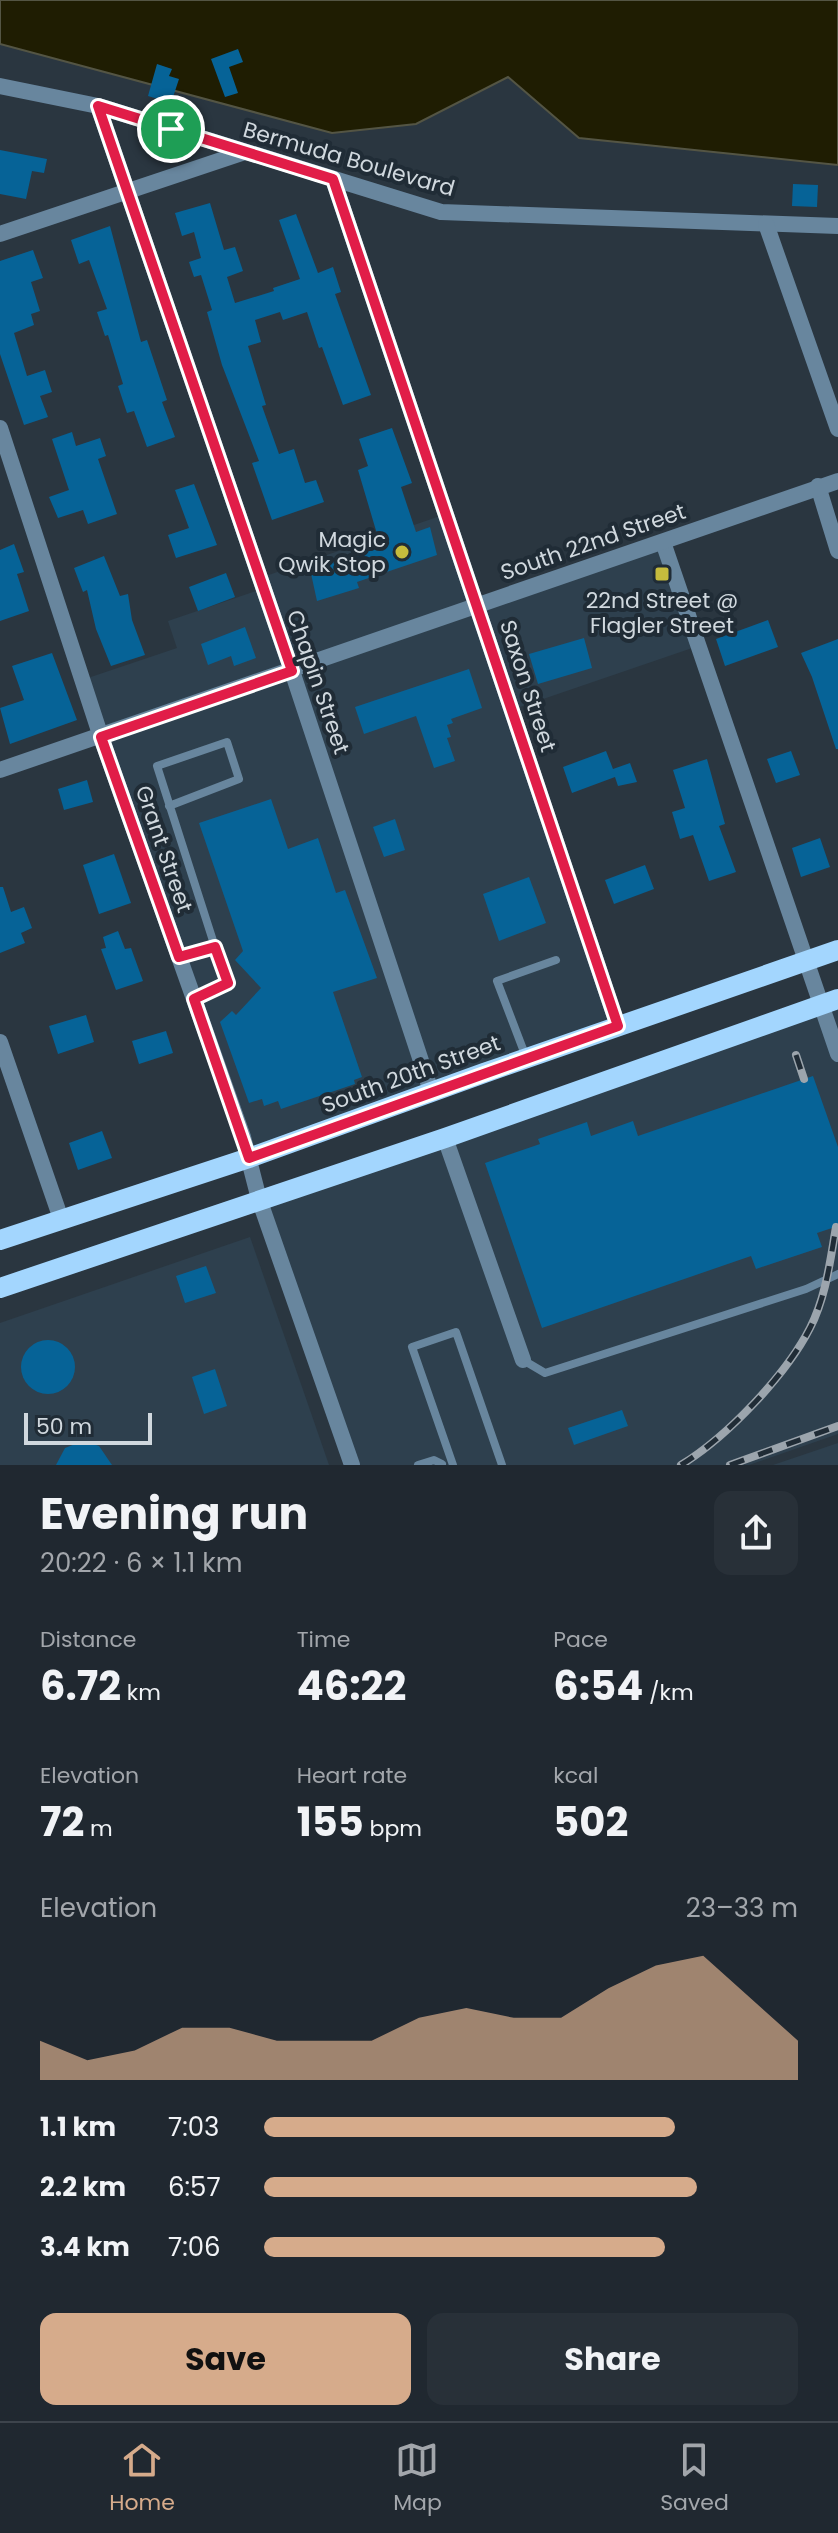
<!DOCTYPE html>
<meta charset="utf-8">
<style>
:root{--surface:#202830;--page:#283038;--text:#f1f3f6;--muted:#a2a6ab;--line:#3d444c;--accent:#d6ab8b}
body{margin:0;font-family:Poppins,sans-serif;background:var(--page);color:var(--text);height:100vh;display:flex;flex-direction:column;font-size:30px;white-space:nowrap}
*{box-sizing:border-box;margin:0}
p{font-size:26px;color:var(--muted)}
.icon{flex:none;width:44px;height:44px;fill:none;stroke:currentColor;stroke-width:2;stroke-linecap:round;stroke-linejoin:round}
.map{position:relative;height:1465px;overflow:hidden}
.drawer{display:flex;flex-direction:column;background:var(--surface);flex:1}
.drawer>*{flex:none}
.scale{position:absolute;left:24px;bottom:20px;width:128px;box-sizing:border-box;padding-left:8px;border:4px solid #d0d8de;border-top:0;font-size:22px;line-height:28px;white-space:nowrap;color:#d0d8de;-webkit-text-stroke:6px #202c36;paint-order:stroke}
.pin{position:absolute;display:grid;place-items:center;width:68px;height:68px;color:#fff;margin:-34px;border:4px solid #fff;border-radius:50%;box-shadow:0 2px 8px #0007}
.round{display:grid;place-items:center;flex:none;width:84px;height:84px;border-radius:16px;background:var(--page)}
.summary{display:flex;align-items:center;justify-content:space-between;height:136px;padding:0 40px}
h1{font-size:44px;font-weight:700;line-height:60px}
.stats{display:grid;grid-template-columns:repeat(3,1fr);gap:12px;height:136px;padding:8px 40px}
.stats div{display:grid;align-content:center}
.stats b{font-size:40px;font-weight:700}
.stats small{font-size:22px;font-weight:400}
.stats p{font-size:22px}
.chart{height:224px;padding:16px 40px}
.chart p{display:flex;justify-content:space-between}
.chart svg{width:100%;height:144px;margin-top:8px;fill:var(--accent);opacity:.7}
.action{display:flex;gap:16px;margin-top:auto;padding:16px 40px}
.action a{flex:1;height:92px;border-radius:16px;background:var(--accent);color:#111;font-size:32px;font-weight:700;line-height:92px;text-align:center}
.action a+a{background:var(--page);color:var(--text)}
ul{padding:0 40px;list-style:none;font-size:26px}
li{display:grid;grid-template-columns:128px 96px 1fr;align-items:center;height:60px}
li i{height:20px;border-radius:10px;background:var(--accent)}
.tab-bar{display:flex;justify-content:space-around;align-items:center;height:112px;border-top:2px solid var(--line);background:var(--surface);font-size:22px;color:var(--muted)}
.tab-bar a{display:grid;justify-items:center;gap:4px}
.tab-bar .on{color:var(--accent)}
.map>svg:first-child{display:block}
</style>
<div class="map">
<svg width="838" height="1465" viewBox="0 0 838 1465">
<rect width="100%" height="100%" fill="#2a3640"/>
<g fill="#2e404e">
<polygon points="446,514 477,604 667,540 701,645 511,710 616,1026 252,1156 101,738 290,672 260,578"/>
<polygon points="259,590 287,671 101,735 82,680 177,648 168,621"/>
<polygon points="838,1002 838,1434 749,1465 355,1465 262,1201"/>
<polygon points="250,1237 329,1465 0,1465 0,1323"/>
<polygon points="838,1443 838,1465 773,1465"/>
</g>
<polygon fill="#1f1d02" stroke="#545544" stroke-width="2" points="0,0 838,0 838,165 579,138 508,77 416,124 332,133 0,44"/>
<g fill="#066397">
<polygon points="238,49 243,62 229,67 238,93 225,97 211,59"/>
<polygon points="157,64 172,69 169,76 179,79 171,103 148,96"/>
<polygon points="0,150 47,159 44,173 32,171 26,199 0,194"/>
<polygon points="793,184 818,185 817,207 792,206"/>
<polygon points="210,203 224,250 235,247 243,271 227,277 235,303 274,291 273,288 300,279 279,220 296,214 318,273 333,267 341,292 335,294 371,395 343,405 322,347 319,348 307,312 283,320 280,312 255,320 261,342 248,346 266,405 262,406 279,454 294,449 305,483 316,480 324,502 272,520 252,463 259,461 222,365 207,312 212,310 201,275 194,277 189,262 201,258 194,232 182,236 175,213"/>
<polygon points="110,226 141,342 147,340 167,400 162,402 175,437 147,447 134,411 127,413 118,386 123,384 108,335 105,336 97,312 107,309 89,260 79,264 71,240"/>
<polygon points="33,250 43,278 31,282 40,311 31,314 34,325 14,333 27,376 45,370 52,392 40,396 48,417 24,425 0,354 0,261"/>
<polygon points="392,428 412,483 401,487 416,532 430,527 437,555 357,582 359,588 317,601 310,569 380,544 358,470 368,466 359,439"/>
<polygon points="72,432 76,446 100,438 106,456 98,459 117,514 88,524 83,510 58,518 49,497 69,490 52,439"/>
<polygon points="194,484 217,545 176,558 168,535 189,528 175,490"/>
<polygon points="14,544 24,572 17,574 29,611 0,621 0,550"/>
<polygon points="104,556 120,596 128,594 132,620 145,655 111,666 96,629 87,590 83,592 74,568"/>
<polygon points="226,573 235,597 198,611 189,587"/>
<polygon points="768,620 778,647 725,666 716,639"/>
<polygon points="245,627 256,658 234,666 231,656 208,665 201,644"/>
<polygon points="584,638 592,668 538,684 529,654"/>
<polygon points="838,639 838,749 836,749 812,677 801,653"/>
<polygon points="52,653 77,720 10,744 0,708 24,700 12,666"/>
<polygon points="469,669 482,708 451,719 453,723 447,725 451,737 447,738 455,761 434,768 416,716 364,734 355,707"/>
<polygon points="606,751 613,769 630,763 637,782 618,786 615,777 572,793 563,767"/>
<polygon points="791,751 800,775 776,783 767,759"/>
<polygon points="707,759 725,824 719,826 736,872 709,881 693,835 680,839 672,812 685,808 673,770"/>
<polygon points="87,780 93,802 64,810 58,789"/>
<polygon points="271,799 288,849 318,838 336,893 345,890 377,978 333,992 362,1077 354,1080 355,1084 281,1109 278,1101 264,1106 262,1099 249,1103 220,1022 232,1011 236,1015 261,988 235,960 243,951 199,823"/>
<polygon points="395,819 405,850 384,857 373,827"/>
<polygon points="820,838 830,867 801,877 792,848"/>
<polygon points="114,854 131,903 99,914 83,865"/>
<polygon points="645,865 654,889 614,904 605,880"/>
<polygon points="529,877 546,923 499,941 483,894"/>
<polygon points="0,887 3,887 11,912 24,907 32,928 21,933 25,943 0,953"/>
<polygon points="118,931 125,949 131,948 143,981 116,990 101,949 106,948 103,937"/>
<polygon points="86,1015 94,1042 58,1054 49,1026"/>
<polygon points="166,1031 173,1053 139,1064 132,1041"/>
<polygon points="813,1076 838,1147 838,1226 817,1233 822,1247 756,1269 751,1256 542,1328 485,1163 540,1144 538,1139 587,1122 591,1136 633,1121 638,1136"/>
<polygon points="102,1131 112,1158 78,1170 69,1143"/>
<polygon points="206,1266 216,1293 185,1303 176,1276"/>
<circle cx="48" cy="1367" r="27"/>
<polygon points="215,1369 227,1406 204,1414 192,1377"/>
<polygon points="622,1410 628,1426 574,1445 568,1428"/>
<polygon points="83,1441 99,1446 112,1465 56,1465 65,1448"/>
</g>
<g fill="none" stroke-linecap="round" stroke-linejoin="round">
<g stroke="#68869e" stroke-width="8">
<polyline points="169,806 239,779 227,742 157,766 215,947"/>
<polyline points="179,957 215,947 228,983 195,999"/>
<polyline points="526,1057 497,981 556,960"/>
<polyline points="523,1360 545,1373 806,1289 838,1274"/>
<polyline points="418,1465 434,1460 442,1464"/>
<polyline points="453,1465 412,1347 456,1332 502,1465"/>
</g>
<g stroke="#68869e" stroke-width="16">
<polyline points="0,86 98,106 441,212 838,226"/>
<polyline points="98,106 292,671 431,1091"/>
<polyline points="333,179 618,1026"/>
<polyline points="766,224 838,429"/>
<polyline points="0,234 245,152"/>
<polyline points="0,428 101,737"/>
<polyline points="818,486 838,551"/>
<polyline points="663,542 838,1054"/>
<polyline points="0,1042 61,1219"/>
<polyline points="445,1138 523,1360"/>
<polyline points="259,1199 352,1465"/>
</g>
<g stroke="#68869e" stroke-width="16">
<polyline points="101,737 243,1137 259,1199"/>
<polyline points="0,770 838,481"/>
</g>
<g stroke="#a3d6fe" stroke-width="20">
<polyline points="0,1240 249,1158 484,1073 838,950"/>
<polyline points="0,1288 445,1138 838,999"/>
</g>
<g stroke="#9ca5ad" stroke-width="8">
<g id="rail">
<polyline points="796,1055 804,1079"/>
<path d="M681 1465C727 1437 786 1375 810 1328 826 1297 830 1261 836 1227"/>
<polyline points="730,1465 838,1426"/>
</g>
</g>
<use href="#rail" stroke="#202c36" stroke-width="5" stroke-dasharray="15" stroke-linecap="butt"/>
</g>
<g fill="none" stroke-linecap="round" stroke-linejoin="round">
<g stroke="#fff" stroke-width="16">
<polygon id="route" points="98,106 333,179 618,1026 249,1158 194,999 228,983 215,947 179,957 101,737 292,671"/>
</g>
<use href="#route" stroke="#e11d48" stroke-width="10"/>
</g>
<g fill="#c6bc3d" stroke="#202c36" stroke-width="3">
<circle cx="402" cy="552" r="8"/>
<rect x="654" y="566" width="16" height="16" rx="4"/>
</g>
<g text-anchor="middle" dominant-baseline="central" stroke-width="8" stroke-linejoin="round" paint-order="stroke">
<g font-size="22" fill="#d0d8de" stroke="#202c36">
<text transform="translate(349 159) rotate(16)">Bermuda Boulevard</text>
<text transform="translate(593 542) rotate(-19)">South 22nd Street</text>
<text transform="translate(318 682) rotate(71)">Chapin Street</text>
<text transform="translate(528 686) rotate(72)">Saxon Street</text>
<text transform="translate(164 849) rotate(71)">Grant Street</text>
<text transform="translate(411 1074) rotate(-20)">South 20th Street</text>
</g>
<g font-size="22" fill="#d0d8de" stroke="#202c36" text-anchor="end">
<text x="386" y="539">Magic<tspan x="386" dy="25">Qwik Stop</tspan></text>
<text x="662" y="600" text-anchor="middle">22nd Street @<tspan x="662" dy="25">Flagler Street</tspan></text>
</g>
</g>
</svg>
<div class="scale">50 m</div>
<div class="pin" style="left:171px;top:129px;background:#1e9e55"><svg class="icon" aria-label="arrive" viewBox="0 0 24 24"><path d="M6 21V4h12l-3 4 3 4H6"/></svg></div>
</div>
<section class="drawer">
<div class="summary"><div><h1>Evening run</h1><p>20:22 · 6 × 1.1 km</p></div><a class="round"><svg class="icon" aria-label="share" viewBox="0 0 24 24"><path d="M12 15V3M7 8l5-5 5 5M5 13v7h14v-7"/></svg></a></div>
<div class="stats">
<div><p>Distance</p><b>6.72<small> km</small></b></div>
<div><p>Time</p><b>46:22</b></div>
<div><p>Pace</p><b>6:54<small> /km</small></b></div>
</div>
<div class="stats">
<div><p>Elevation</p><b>72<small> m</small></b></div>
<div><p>Heart rate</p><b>155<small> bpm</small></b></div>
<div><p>kcal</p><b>502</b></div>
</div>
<div class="chart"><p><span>Elevation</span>23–33 m</p>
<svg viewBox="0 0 160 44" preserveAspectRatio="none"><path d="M0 44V32L10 38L20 35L30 28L40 28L50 32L60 32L70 32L80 25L90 22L100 25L110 25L120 16L130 9L140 6L150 19L160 32V44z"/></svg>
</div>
<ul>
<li><b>1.1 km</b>7:03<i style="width:77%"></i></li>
<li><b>2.2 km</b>6:57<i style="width:81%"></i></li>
<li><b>3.4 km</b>7:06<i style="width:75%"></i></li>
</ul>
<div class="action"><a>Save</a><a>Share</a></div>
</section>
<nav class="tab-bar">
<a class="on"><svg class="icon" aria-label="home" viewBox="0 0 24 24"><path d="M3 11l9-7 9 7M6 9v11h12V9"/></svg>Home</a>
<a><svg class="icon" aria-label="map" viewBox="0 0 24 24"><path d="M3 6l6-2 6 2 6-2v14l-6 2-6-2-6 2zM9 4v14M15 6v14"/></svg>Map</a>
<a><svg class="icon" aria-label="saved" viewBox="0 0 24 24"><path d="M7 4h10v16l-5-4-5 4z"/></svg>Saved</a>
</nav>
